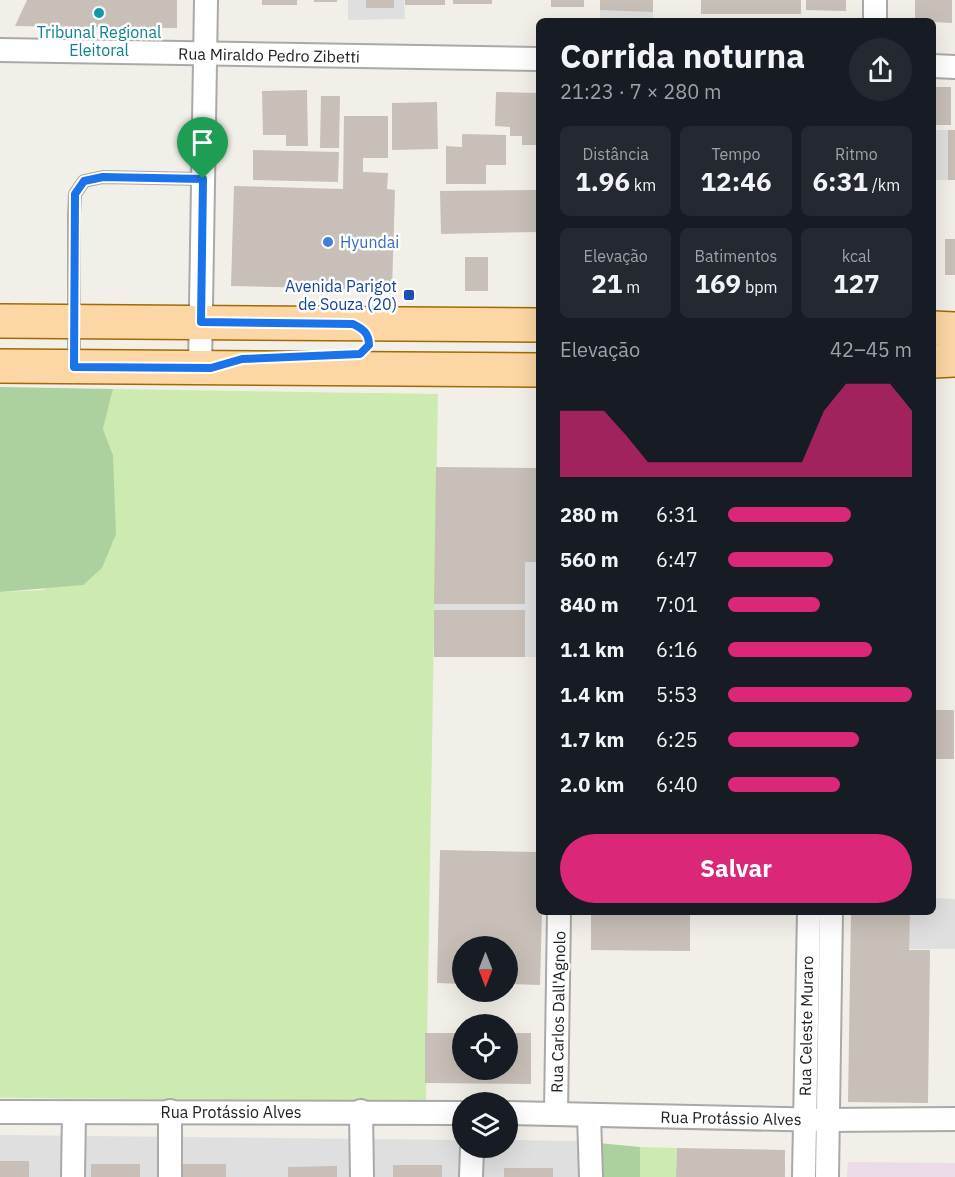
<!DOCTYPE html>
<html lang="pt">
<meta charset="utf-8">
<style>
:root{--surface:#171b24;--page:#242831;--text:#f1f3f6;--muted:#9ea1a6;--accent:#db2777}
body{margin:0;font-family:"IBM Plex Sans",sans-serif;background:var(--page);color:var(--text);height:100vh;display:flex;flex-direction:column;font-size:22px;white-space:nowrap}
*{box-sizing:border-box;margin:0}
p{font-size:20px;color:var(--muted)}
.icon{flex:none;width:33px;height:33px;fill:none;stroke:currentColor;stroke-width:2;stroke-linecap:round;stroke-linejoin:round}
.map{position:relative;flex:1;overflow:hidden}
.drawer{position:absolute;left:536px;top:18px;width:400px;height:897px;display:flex;flex-direction:column;background:var(--surface);border-radius:9px;box-shadow:0 6px 24px #0002}
.drawer>*{flex:none}
.needle{width:39px;rotate:180deg}
.controls{position:absolute;left:452px;top:936px;display:grid;gap:12px}
.controls a{display:grid;place-items:center;width:66px;height:66px;border-radius:50%;background:var(--surface);box-shadow:0 6px 24px #0002;font-size:30px}
.pin{position:absolute;display:grid;place-items:center;width:51px;height:51px;color:#fff;margin:-62px -26px;border-radius:50% 50% 50% 0;rotate:-45deg;box-shadow:0 0 6px #0007}
.pin .icon{rotate:45deg}
.round{display:grid;place-items:center;flex:none;width:63px;height:63px;border-radius:32px;background:var(--page)}
.summary{display:flex;align-items:center;justify-content:space-between;height:102px;padding:0 24px}
h1{font-size:33px;font-weight:700;line-height:45px}
.figures{display:grid;grid-template-columns:repeat(3,1fr);gap:9px;height:102px;padding:6px 24px}
.figures div{display:grid;align-content:center;border-radius:9px;background:var(--page);text-align:center}
.figures b{font-size:26px;font-weight:700}
.figures small{font-size:16px;font-weight:400}
.figures p{font-size:16px}
.chart{height:168px;padding:12px 24px}
.chart p{display:flex;justify-content:space-between}
.chart svg{width:100%;height:108px;margin-top:6px;fill:var(--accent);opacity:.7}
.action{display:flex;gap:12px;margin-top:auto;padding:12px 24px}
.action a{flex:1;height:69px;border-radius:36px;background:var(--accent);color:#fff;font-size:24px;font-weight:700;line-height:69px;text-align:center}
ul{padding:0 24px;list-style:none;font-size:20px}
li{display:grid;grid-template-columns:96px 72px 1fr;align-items:center;height:45px}
li i{height:15px;border-radius:8px;background:var(--accent)}
.map>svg:first-child{display:block}
</style>
<div class="map">
<svg width="955" height="1177" viewBox="0 0 955 1177">
<rect width="100%" height="100%" fill="#f2efe9"/>
<g fill="#e0dfdf">
<polygon points="348,0 404,0 405,19 348,20"/>
<rect x="600" y="0" width="53" height="21"/>
<rect x="933" y="130" width="22" height="50"/>
<polygon points="434,561 538,562 538,657 434,657"/>
<polygon points="933,898 955,899 955,949 851,949 851,912 933,912"/>
<polygon points="0,1135 462,1140 462,1148 507,1148 507,1140 578,1141 578,1177 0,1177"/>
</g>
<polygon fill="#ebdbe8" points="848,1162 955,1163 955,1177 847,1177"/>
<g fill="#cdebb0">
<polygon points="113,389 438,394 426,1101 0,1098 0,592 44,590 113,455 103,429"/>
<polygon points="640,1147 677,1148 676,1177 640,1177"/>
</g>
<g fill="#add19e">
<polygon points="0,387 113,389 103,429 113,455 116,534 102,568 83,585 0,592"/>
<polygon points="578,1141 640,1147 640,1177 578,1177"/>
</g>
<g fill="#c7bfb8">
<polygon points="27,0 177,0 177,28 15,26"/>
<rect x="262" y="0" width="35" height="5"/>
<rect x="314" y="0" width="23" height="2"/>
<rect x="366" y="0" width="28" height="8"/>
<rect x="405" y="0" width="40" height="5"/>
<rect x="453" y="0" width="39" height="4"/>
<rect x="551" y="0" width="33" height="7"/>
<polygon points="600,0 653,0 653,12 600,10"/>
<rect x="701" y="0" width="100" height="14"/>
<polygon points="806,0 846,0 846,11 806,10"/>
<polygon points="915,0 952,0 952,23 915,21"/>
<rect x="933" y="87" width="18" height="38"/>
<polygon points="307,90 308,146 286,146 286,135 263,135 262,91"/>
<polygon points="496,92 538,93 538,145 522,145 522,136 510,136 510,127 495,126"/>
<polygon points="321,96 340,96 339,148 320,148"/>
<polygon points="437,102 438,149 392,150 392,103"/>
<polygon points="344,116 388,116 388,158 363,158 363,172 388,173 387,189 395,190 392,290 231,286 234,186 343,189"/>
<rect x="948" y="130" width="7" height="50"/>
<polygon points="462,134 506,135 506,165 486,165 486,184 446,184 446,146 462,147"/>
<polygon points="253,150 339,152 338,182 253,180"/>
<polygon points="538,190 538,232 441,234 440,191"/>
<rect x="945" y="239" width="10" height="36"/>
<rect x="465" y="257" width="23" height="34"/>
<polygon points="436,467 538,468 538,562 525,562 525,604 434,604"/>
<rect x="434" y="610" width="91" height="47"/>
<rect x="933" y="710" width="21" height="49"/>
<polygon points="440,850 538,852 538,912 542,912 540,985 507,984 507,946 462,946 462,984 437,983"/>
<polygon points="591,912 690,912 690,951 591,950"/>
<polygon points="851,912 910,912 909,950 930,950 928,1103 848,1102"/>
<polygon points="425,1033 462,1033 462,1070 507,1070 507,1033 531,1033 531,1084 425,1083"/>
<polygon points="677,1148 785,1150 785,1177 676,1177"/>
<rect x="0" y="1161" width="29" height="16"/>
<rect x="91" y="1164" width="49" height="13"/>
<rect x="178" y="1164" width="48" height="13"/>
<rect x="393" y="1165" width="49" height="12"/>
<polygon points="337,1166 337,1177 288,1177 288,1167"/>
<rect x="504" y="1168" width="49" height="9"/>
</g>
<g fill="none" stroke-linecap="round" stroke-linejoin="round">
<g stroke="#a9a9a9" stroke-width="14">
<polyline id="service" points="74,364 74,215 75,194 84,181 103,177 203,179"/>
</g>
<g stroke="#a9a9a9" stroke-width="26">
<g id="minor">
<polyline points="875,21 875,0"/>
<polyline points="0,50 538,59"/>
<polyline points="933,66 955,67"/>
<polyline points="200,368 206,0"/>
<polyline points="361,1111 362,1177"/>
<polyline points="0,1112 462,1113"/>
<polyline points="507,1113 827,1120 955,1119"/>
<polyline points="556,1113 559,912"/>
<polyline points="589,1116 591,1177"/>
<polyline points="73,1177 74,1113"/>
<polyline points="170,1177 170,1111"/>
<polyline points="471,1177 472,1148"/>
<polyline points="804,1177 809,912"/>
<polyline points="827,1177 831,912"/>
</g>
</g>
<g stroke="#a06b00" stroke-width="36">
<g id="primary">
<polyline points="0,321 538,325"/>
<polyline points="933,328 955,329"/>
<polyline points="933,361 955,360"/>
<polyline points="0,366 538,370"/>
</g>
</g>
<use href="#service" stroke="#fff" stroke-width="10"/>
<use href="#minor" stroke="#fff" stroke-width="22"/>
<use href="#primary" stroke="#fcd6a4" stroke-width="33"/>
</g>
<g fill="none" stroke-linecap="round" stroke-linejoin="round">
<g stroke="#fff" stroke-width="12">
<path id="route" d="M103 177 203 179 201 322 353 324C363 329 369 333 369 345L360 354 242 359 211 368 74 367 75 194 84 181Z"/>
</g>
<use href="#route" stroke="#1a73e8" stroke-width="8"/>
</g>
<circle fill="#0f9aa8" stroke="#fff" stroke-width="2" cx="99" cy="13" r="6"/>
<circle fill="#3f7fe0" stroke="#fff" stroke-width="2" cx="328" cy="242" r="6"/>
<rect fill="#1a4fb4" stroke="#fff" stroke-width="2" x="403" y="289" width="12" height="12" rx="3"/>
<g text-anchor="middle" dominant-baseline="central" stroke-width="5" stroke-linejoin="round" paint-order="stroke">
<g font-size="16" fill="#0d838f" stroke="#fff">
<text x="99" y="32">Tribunal Regional<tspan x="99" dy="18">Eleitoral</tspan></text>
</g>
<g font-size="16" fill="#222" stroke="#fff">
<text transform="translate(269 55) rotate(1)">Rua Miraldo Pedro Zibetti</text>
<text transform="translate(558 1012) rotate(-89)">Rua Carlos Dall'Agnolo</text>
<text transform="translate(806 1026) rotate(-89)">Rua Celeste Muraro</text>
<text x="231" y="1112">Rua Protássio Alves</text>
<text transform="translate(731 1118) rotate(1)">Rua Protássio Alves</text>
</g>
<g font-size="16" fill="#366cbe" stroke="#fff" text-anchor="start">
<text x="340" y="242">Hyundai</text>
</g>
<g font-size="16" fill="#164399" stroke="#fff" text-anchor="end">
<text x="397" y="286">Avenida Parigot<tspan x="397" dy="18">de Souza (20)</tspan></text>
</g>
</g>
</svg>
<div class="controls">
<a><svg class="needle" viewBox="-14 -14 28 28"><path d="M0-13l5 13h-10z" fill="#e53935"/><path d="M0 13l5-13h-10z" fill="#9ea1a6"/></svg></a>
<a><svg class="icon" aria-label="locate" viewBox="0 0 24 24"><circle cx="12" cy="12" r="6"/><path d="M12 2v4M12 18v4M2 12h4M18 12h4"/></svg></a>
<a><svg class="icon" aria-label="layers" viewBox="0 0 24 24"><path d="M12 4l9 5-9 5-9-5zM3 14l9 5 9-5"/></svg></a>
</div>
<div class="pin" style="left:203px;top:179px;background:#1e9e55"><svg class="icon" aria-label="arrive" viewBox="0 0 24 24"><path d="M6 21V4h12l-3 4 3 4H6"/></svg></div>
<section class="drawer">
<div class="summary"><div><h1>Corrida noturna</h1><p>21:23 · 7 × 280 m</p></div><a class="round"><svg class="icon" aria-label="share" viewBox="0 0 24 24"><path d="M12 15V3M7 8l5-5 5 5M5 13v7h14v-7"/></svg></a></div>
<div class="figures">
<div><p>Distância</p><b>1.96<small> km</small></b></div>
<div><p>Tempo</p><b>12:46</b></div>
<div><p>Ritmo</p><b>6:31<small> /km</small></b></div>
</div>
<div class="figures">
<div><p>Elevação</p><b>21<small> m</small></b></div>
<div><p>Batimentos</p><b>169<small> bpm</small></b></div>
<div><p>kcal</p><b>127</b></div>
</div>
<div class="chart"><p><span>Elevação</span>42–45 m</p>
<svg viewBox="0 0 160 44" preserveAspectRatio="none"><path d="M0 44V17L10 17L20 17L30 27L40 38L50 38L60 38L70 38L80 38L90 38L100 38L110 38L120 17L130 6L140 6L150 6L160 17V44z"/></svg>
</div>
<ul>
<li><b>280 m</b>6:31<i style="width:67%"></i></li>
<li><b>560 m</b>6:47<i style="width:57%"></i></li>
<li><b>840 m</b>7:01<i style="width:50%"></i></li>
<li><b>1.1 km</b>6:16<i style="width:78%"></i></li>
<li><b>1.4 km</b>5:53<i style="width:100%"></i></li>
<li><b>1.7 km</b>6:25<i style="width:71%"></i></li>
<li><b>2.0 km</b>6:40<i style="width:61%"></i></li>
</ul>
<div class="action"><a>Salvar</a></div>
</section>
</div>
